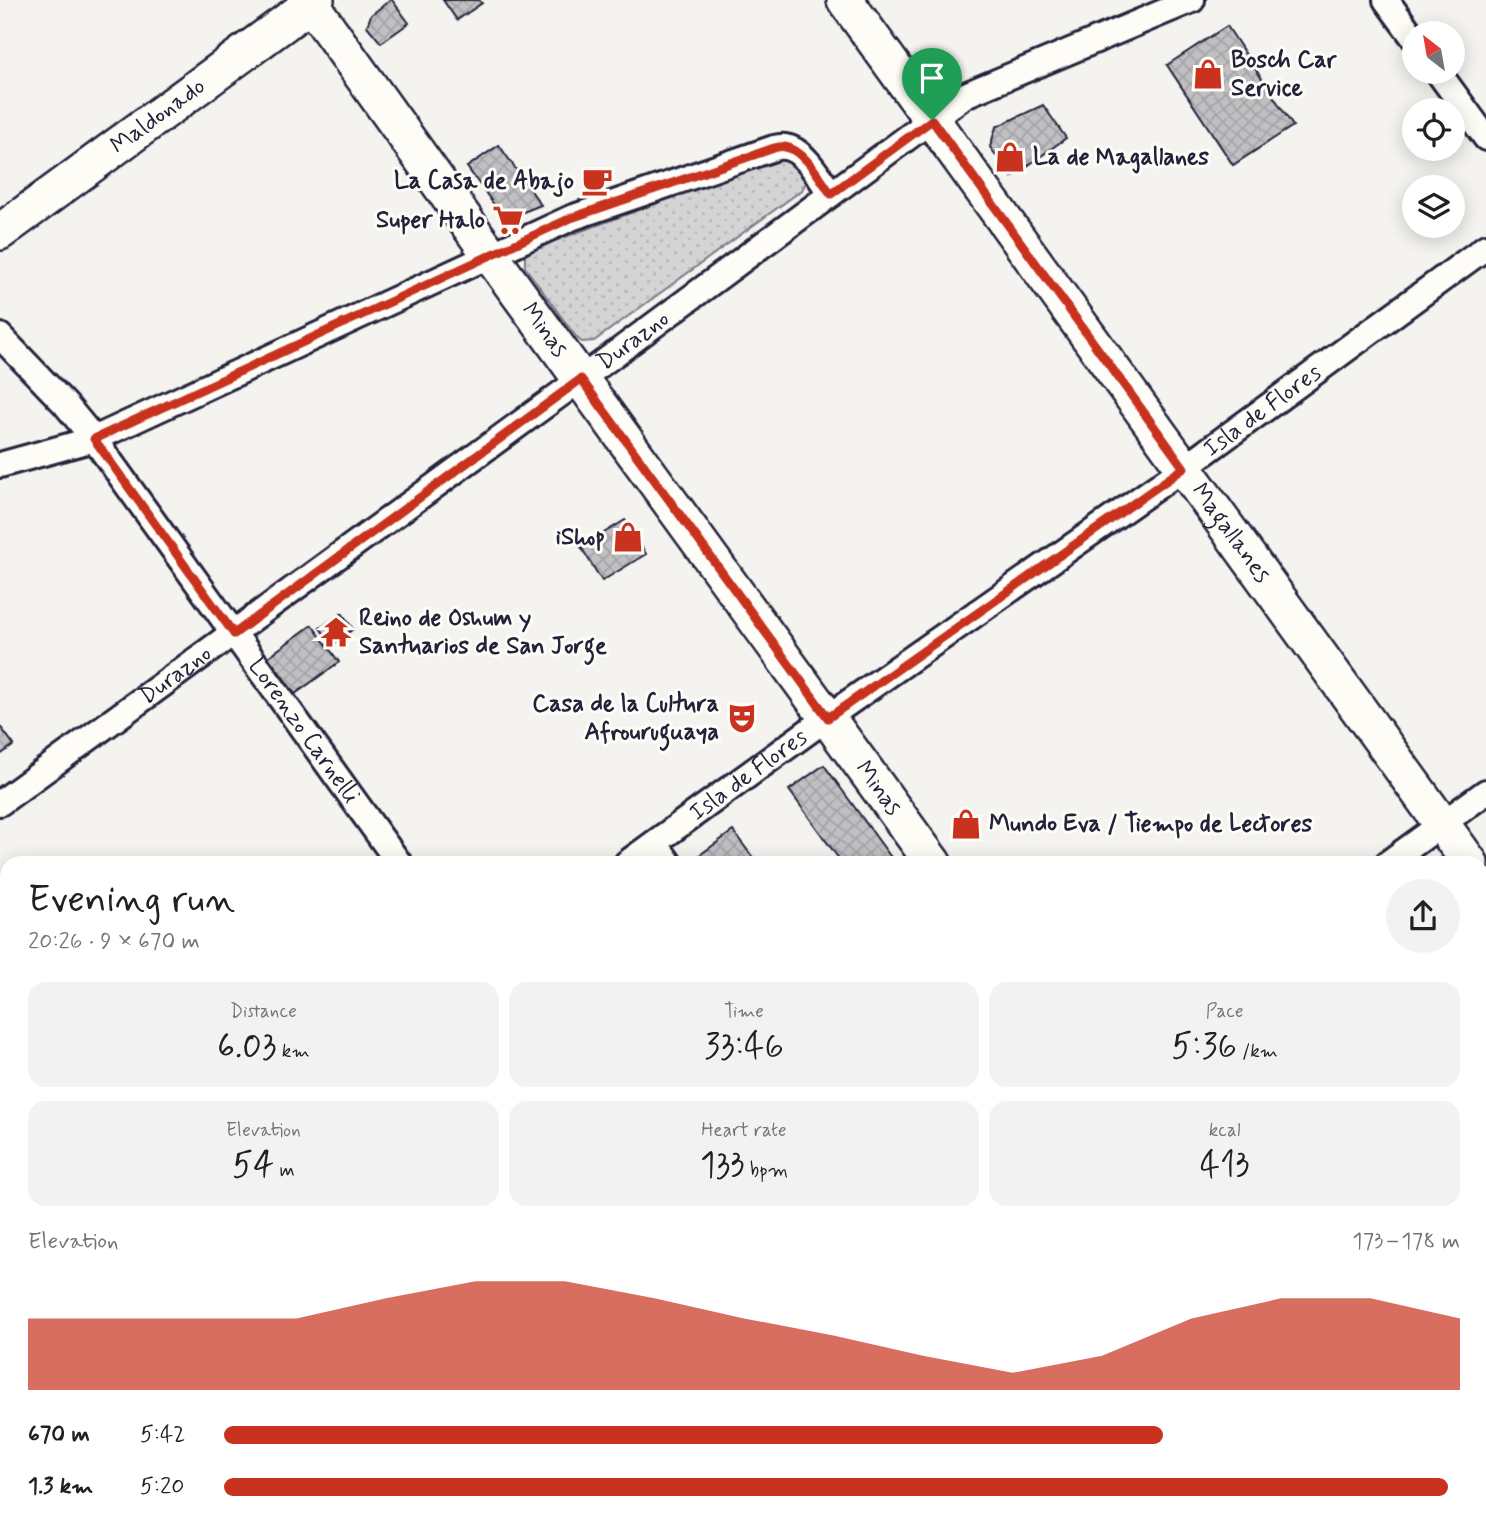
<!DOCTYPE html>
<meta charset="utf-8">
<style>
:root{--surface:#fff;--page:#f2f2f2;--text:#202124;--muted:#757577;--accent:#c8321e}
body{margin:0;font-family:Mynerve,sans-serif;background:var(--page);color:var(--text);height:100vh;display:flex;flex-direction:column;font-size:26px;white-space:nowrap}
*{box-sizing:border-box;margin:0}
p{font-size:23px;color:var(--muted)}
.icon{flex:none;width:38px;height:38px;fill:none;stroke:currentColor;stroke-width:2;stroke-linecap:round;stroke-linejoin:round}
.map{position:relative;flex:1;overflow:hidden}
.sheet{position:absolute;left:0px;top:856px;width:1488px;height:674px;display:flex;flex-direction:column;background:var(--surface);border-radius:21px 21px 0 0;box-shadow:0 4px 18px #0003}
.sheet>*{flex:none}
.needle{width:46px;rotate:329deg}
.buttons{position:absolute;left:1402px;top:21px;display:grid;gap:14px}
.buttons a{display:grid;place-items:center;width:63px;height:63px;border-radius:50%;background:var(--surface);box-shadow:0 4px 18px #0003;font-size:35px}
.pin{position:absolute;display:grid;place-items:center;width:60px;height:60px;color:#fff;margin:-72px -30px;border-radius:50% 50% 50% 0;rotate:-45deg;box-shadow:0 0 7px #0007}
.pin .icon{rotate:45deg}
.round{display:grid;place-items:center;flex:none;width:74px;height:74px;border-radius:37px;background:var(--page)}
.head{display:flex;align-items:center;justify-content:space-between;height:119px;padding:0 28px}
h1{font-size:38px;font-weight:600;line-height:52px}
.stats{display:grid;grid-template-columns:repeat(3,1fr);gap:10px;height:119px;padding:7px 28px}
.stats div{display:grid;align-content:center;border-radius:18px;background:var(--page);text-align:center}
.stats b{font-size:35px;font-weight:600}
.stats small{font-size:19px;font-weight:400}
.stats p{font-size:19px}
.chart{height:196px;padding:14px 28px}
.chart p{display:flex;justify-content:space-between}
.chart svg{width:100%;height:126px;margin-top:7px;fill:var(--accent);opacity:.7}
ul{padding:0 28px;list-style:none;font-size:23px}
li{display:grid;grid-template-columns:112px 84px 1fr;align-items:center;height:52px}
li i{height:18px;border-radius:9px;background:var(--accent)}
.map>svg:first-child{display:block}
</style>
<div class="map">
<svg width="1486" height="1529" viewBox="0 0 1486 1529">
<defs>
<pattern id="park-dots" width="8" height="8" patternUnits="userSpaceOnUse" patternTransform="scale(1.75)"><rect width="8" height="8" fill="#d5d4d5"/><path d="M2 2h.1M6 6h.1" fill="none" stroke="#b7b6b8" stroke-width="1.8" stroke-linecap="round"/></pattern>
<pattern id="building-cross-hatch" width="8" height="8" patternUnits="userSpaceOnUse" patternTransform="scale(1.75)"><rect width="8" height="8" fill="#c0bfc2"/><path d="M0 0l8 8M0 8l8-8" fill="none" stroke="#a5a4a8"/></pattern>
</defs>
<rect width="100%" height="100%" fill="#f4f3ef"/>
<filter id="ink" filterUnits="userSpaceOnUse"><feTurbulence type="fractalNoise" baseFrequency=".0143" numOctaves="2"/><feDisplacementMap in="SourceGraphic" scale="14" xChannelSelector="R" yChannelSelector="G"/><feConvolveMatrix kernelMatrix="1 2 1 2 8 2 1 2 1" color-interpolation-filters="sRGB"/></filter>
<g filter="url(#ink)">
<polygon fill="#e4e3e2" points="1480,929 1486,937 1486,1174 1481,1178"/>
<path fill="url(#park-dots)" stroke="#7c7b88" stroke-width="2" d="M774 160C789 160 802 167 806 182L802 190 594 341 582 342 577 338 525 267V256L533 249Z"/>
<g fill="url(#building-cross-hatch)" stroke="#22223b" stroke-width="2">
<polygon points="390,0 392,0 409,23 381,43 367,26 371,15"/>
<polygon points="443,0 479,0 482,3 457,20"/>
<polygon points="1227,26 1293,126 1233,165 1167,65"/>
<polygon points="1043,105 1066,138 1012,177 990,147 996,127"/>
<polygon points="499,145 541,205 511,217 500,213 467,167"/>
<polygon points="625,520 646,554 602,581 581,547"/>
<polygon points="342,613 353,629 332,645 320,628"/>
<polygon points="312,625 339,662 295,694 268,657"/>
<polygon points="0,726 14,745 0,755"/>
<polygon points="824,765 895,863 842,863 789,790"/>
<polygon points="733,831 757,863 701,863 697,857"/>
<polygon points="1480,929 1486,937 1486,1055 1480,1059"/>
<polygon points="1486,1133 1486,1174 1480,1178 1480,1137"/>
<polygon points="6,1359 7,1359 7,1409 0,1399 0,1363"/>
<polygon points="7,1488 7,1522 13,1522 4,1529 0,1529 0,1493"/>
<polygon points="13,1522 31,1522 36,1529 4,1529"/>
<polygon points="47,1522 98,1522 89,1529 48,1529 51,1527"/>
</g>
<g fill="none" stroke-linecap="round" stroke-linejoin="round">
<g stroke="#22223b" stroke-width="30">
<g id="street">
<polyline points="1386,0 1414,38"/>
<polyline points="1438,72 1486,138"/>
<path id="s1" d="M0 336 66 405 94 439 399 863"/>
<path d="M0 465 94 439 571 218 774 148C778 147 782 146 785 147 804 149 821 180 831 194"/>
<path id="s2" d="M0 803 581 379 965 95 1192 0"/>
<polyline points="655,843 669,863"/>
<path id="s3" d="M627 863 828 717 1184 468 1486 247"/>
<polyline points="1388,863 1486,792"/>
<polyline points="0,1272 7,1282"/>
<polyline points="0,1319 7,1313"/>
<polyline points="182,1522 186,1529"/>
<polyline points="876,1522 881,1529"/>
<polyline points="1415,1522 1419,1529"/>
<polyline points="466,1529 475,1522"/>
</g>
</g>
<g stroke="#22223b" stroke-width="40">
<g id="secondary">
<path id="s4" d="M308 0 491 256 933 863"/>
<path id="s5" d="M845 0 1470 863"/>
<path id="s6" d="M0 232 316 0"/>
<polyline points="1480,1236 1486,1232"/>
<polyline points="1076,1529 1085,1522"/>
</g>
</g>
<use href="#street" stroke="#fdfcf7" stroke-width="24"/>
<use href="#secondary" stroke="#fdfcf7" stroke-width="35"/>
</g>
</g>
<g fill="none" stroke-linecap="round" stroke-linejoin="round" filter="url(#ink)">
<g stroke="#fff" stroke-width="14">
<path id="route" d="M932 120 1184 468 828 718 581 379 234 634 94 439 571 218 774 148C778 147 782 146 785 147 804 149 821 180 831 194Z"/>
</g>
<use href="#route" stroke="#c8321e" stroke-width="9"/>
</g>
<defs>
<g id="shop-bare" transform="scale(2.415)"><path d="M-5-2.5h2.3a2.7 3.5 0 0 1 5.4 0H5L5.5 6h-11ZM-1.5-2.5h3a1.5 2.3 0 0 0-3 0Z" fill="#c8321e" stroke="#fdfcf7" stroke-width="2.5" paint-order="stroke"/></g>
<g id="cafe-bare" transform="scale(2.415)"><path d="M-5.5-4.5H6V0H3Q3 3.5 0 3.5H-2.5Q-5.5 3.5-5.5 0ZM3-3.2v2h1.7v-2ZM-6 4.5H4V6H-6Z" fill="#c8321e" stroke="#fdfcf7" stroke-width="2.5" paint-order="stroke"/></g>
<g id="supermarket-bare" transform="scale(2.415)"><path d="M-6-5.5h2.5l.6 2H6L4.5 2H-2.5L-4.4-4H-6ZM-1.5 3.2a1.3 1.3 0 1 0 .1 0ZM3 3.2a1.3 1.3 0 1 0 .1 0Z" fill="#c8321e" stroke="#fdfcf7" stroke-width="2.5" paint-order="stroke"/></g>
<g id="temple-bare" transform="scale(2.415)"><path d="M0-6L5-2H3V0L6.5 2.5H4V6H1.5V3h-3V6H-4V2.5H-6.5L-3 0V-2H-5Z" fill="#c8321e" stroke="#fdfcf7" stroke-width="2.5" paint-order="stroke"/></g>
<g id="theatre-bare" transform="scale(2.415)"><path d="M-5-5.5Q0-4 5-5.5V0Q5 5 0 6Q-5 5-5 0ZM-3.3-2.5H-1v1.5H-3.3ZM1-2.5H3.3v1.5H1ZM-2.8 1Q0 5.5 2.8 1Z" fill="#c8321e" stroke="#fdfcf7" stroke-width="2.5" paint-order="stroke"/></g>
</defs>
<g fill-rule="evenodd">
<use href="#shop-bare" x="1208" y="74"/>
<use href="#shop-bare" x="1010" y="157"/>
<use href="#cafe-bare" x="597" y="181"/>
<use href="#supermarket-bare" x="508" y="220"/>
<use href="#shop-bare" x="628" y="537"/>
<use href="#temple-bare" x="336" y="632"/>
<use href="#theatre-bare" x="742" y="718"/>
<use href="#shop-bare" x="966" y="824"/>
</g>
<g text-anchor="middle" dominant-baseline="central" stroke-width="6" stroke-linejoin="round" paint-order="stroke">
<g font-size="24" font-weight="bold" fill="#22223b" stroke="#fdfcf7" text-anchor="start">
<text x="1231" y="60">Bosch Car<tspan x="1231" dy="28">Service</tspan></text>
<text x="1033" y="157">La de Magallanes</text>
<text x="574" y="181" text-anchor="end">La Casa de Abajo</text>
<text x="485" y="220" text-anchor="end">Super Halo</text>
<text x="605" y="537" text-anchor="end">iShop</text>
<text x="359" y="618">Reino de Oshum y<tspan x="359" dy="28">Santuarios de San Jorge</tspan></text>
<text x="719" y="704" text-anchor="end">Casa de la Cultura<tspan x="719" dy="28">Afrouruguaya</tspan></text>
<text x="989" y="824">Mundo Eva / Tiempo de Lectores</text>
</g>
<g font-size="24" fill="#22223b" stroke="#fdfcf7">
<text stroke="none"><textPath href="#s6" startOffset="196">Maldonado</textPath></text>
<text stroke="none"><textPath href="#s4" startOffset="406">Minas</textPath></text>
<text stroke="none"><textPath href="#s2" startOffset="784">Durazno</textPath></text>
<text stroke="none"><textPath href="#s3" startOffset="780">Isla de Flores</textPath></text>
<text stroke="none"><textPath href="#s5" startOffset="658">Magallanes</textPath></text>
<text stroke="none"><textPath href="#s2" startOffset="217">Durazno</textPath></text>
<text stroke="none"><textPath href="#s1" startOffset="499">Lorenzo Carnelli</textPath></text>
<text stroke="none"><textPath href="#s3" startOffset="150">Isla de Flores</textPath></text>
<text stroke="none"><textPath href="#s4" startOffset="973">Minas</textPath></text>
</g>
</g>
</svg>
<div class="buttons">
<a><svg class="needle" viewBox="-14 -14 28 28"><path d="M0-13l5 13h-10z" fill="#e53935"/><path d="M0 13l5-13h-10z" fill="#757577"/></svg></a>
<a><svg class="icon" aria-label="locate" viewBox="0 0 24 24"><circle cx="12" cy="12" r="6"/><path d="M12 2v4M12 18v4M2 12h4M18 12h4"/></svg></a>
<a><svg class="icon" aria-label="layers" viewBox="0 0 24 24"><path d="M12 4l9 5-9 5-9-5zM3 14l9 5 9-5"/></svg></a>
</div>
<div class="pin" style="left:932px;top:120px;background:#1e9e55"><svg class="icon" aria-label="arrive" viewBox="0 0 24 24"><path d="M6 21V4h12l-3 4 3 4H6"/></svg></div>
<section class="sheet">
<div class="head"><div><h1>Evening run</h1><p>20:26 · 9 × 670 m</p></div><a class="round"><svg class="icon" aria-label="share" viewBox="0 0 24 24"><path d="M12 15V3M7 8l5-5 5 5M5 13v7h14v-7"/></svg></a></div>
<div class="stats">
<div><p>Distance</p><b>6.03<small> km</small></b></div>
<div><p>Time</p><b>33:46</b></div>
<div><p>Pace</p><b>5:36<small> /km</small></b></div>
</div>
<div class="stats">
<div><p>Elevation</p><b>54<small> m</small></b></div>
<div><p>Heart rate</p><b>133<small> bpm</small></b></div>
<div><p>kcal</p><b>413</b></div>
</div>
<div class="chart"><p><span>Elevation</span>173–178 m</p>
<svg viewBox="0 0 160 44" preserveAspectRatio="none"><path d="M0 44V19L10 19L20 19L30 19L40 12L50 6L60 6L70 12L80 19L90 25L100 32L110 38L120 32L130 19L140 12L150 12L160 19V44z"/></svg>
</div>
<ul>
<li><b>670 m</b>5:42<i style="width:76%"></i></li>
<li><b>1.3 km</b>5:20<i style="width:99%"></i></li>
</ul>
</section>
</div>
